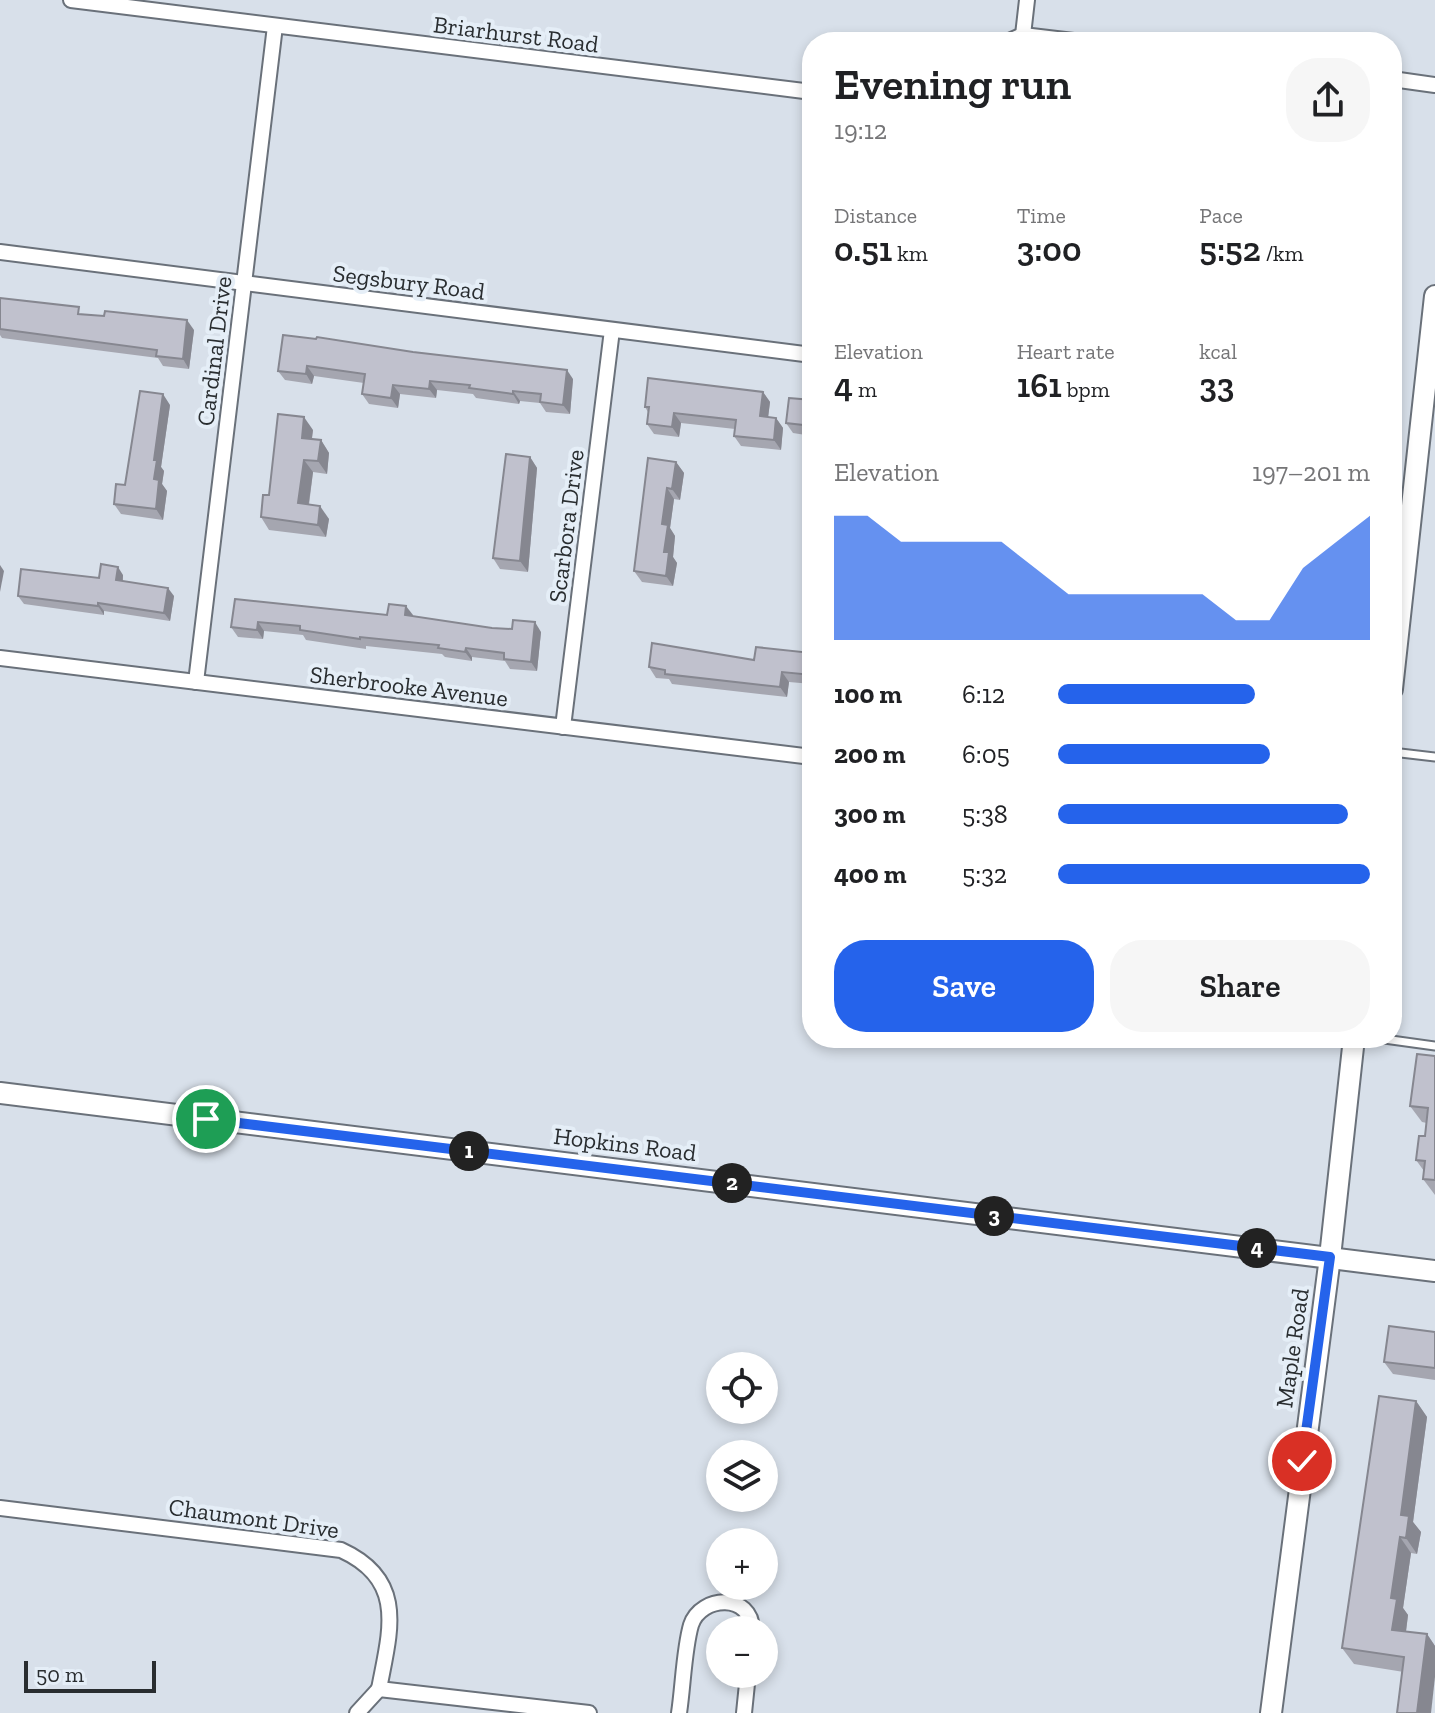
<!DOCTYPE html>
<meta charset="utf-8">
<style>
:root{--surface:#fff;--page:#f6f6f6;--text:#202124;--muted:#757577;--accent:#2563eb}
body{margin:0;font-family:"Zilla Slab",serif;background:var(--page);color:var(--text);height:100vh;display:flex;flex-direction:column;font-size:30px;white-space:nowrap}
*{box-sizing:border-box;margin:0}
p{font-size:26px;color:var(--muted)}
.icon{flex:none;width:44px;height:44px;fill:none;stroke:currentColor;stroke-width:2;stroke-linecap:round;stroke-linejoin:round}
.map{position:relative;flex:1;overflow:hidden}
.drawer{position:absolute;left:802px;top:32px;width:600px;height:1016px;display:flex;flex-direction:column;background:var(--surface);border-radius:32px;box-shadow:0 4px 12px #0003}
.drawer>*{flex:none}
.controls{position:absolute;left:706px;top:1352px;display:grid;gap:16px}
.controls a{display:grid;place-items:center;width:72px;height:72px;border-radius:50%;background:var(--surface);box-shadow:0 4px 12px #0003;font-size:40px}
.scale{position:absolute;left:24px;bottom:20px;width:132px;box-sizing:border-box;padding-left:8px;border:4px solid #292d30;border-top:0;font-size:22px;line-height:28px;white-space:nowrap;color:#292d30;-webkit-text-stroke:6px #e5eef7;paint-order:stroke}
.pin{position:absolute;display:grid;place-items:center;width:68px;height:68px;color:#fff;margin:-34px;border:4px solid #fff;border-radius:50%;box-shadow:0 2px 8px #0007}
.km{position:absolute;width:40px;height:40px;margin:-20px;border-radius:50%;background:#222;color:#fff;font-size:22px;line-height:40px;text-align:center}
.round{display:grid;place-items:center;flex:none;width:84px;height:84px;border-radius:32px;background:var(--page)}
.head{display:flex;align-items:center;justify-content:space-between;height:136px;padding:0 32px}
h1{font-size:44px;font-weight:600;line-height:60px}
.figures{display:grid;grid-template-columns:repeat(3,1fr);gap:12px;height:136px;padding:8px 32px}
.figures div{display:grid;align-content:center}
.figures b{font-size:34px;font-weight:600}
.figures small{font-size:22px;font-weight:400}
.figures p{font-size:22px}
.chart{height:224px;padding:16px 32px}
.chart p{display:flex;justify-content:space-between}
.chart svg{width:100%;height:144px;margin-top:8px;fill:var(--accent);opacity:.7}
.primary-button{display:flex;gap:16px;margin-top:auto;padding:16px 32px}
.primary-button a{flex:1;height:92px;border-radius:32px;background:var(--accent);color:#fff;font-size:32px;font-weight:600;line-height:92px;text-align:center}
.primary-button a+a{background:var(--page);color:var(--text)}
ul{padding:0 32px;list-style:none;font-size:26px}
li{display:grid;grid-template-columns:128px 96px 1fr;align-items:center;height:60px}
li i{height:20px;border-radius:10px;background:var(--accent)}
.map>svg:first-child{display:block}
</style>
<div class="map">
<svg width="1435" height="1713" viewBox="0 0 1435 1713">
<rect width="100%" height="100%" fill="#d8e0ea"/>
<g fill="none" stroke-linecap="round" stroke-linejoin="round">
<g stroke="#6a717a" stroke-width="11">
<g id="lane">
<polyline points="1392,752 1435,757"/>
<polyline points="1377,1038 1435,1046"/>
</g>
</g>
<g stroke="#6a717a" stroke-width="18">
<g id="street">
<polyline points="71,0 812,92"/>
<polyline points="1023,35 1027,0"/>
<polyline points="1007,42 1023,35 1082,42"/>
<polyline points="1392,79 1435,85"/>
<polyline points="0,252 812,355"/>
<polyline points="0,658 812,757"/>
<polyline points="196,682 275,26"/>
<polyline points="563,727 612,330"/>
<path d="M0 1508 341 1550C407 1580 390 1631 379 1689"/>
<polyline points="379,1689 589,1713"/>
<polyline points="357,1713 379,1689"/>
<path d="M679 1713C683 1687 684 1649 691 1625 701 1595 752 1593 752 1630"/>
<polyline points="744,1713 748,1674"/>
</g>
</g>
<g stroke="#6a717a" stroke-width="24">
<g id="secondary">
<polyline points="1392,689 1435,296"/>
<polyline points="0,1093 1435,1271"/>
<polyline points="1271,1713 1330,1257 1354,1038"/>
</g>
</g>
<use href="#lane" stroke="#fff" stroke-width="7"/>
<use href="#street" stroke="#fff" stroke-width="14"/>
<use href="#secondary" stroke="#fff" stroke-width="20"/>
</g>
<g fill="#a5a6b0">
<polygon points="84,314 194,330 189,369 163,366 158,358 2,338 0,335 0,329"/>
<polygon points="283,335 573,379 570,414 546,412 540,403 520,401 519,404 476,398 473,394 437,390 436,398 400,394 398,408 369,404 362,394 364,383 314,376 312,384 285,380 278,371"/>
<polygon points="763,392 770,402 768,417 776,418 783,428 781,450 741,446 734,436 735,429 681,423 679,437 654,434 647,424 648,412 645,407"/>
<polygon points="812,400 812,436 793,433 786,423"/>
<polygon points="170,405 161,467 164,471 162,484 167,491 163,520 121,514 114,504"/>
<polygon points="313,430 312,439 321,440 329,453 327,474 313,472 309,505 329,519 326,537 269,530 261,517 269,495"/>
<polygon points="530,457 537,468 528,572 500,569 493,558"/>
<polygon points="676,462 684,473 680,500 674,499 670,528 675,536 673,557 677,563 673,586 642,582 634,571"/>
<polygon points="123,575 123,581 174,596 170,621 104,611 104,615 24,604 18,596 99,578"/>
<polygon points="235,599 387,615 413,615 413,616 492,628 541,632 537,671 510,669 505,661 472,657 472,661 445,657 442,654 366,646 366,649 306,640 303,635 264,631 263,639 238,637 231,627"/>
<polygon points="812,643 812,684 789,682 787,697 672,684 669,679 656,678 649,667 754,660 811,653"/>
<polygon points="1435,1056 1435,1195 1423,1179 1424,1171 1416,1160 1425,1136 1427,1123 1422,1122 1410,1106"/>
<polygon points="1435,1332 1435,1380 1393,1374 1384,1362"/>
<polygon points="1416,1401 1427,1417 1413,1522 1421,1532 1417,1554 1411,1553 1403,1608 1408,1615 1406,1632 1427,1634 1435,1646 1435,1677 1354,1664 1342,1648"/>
</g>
<g fill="#868790">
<polygon points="187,320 194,330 189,369 183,359"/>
<polygon points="307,366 314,376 312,384 306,374"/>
<polygon points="567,370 573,379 570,414 563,405"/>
<polygon points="430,381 437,390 436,398 429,389"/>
<polygon points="393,385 400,394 398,408 391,398"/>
<polygon points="513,391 520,401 519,404 513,394"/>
<polygon points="763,392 770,402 767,426 760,416"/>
<polygon points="163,394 170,405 161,467 164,471 162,484 167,491 163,520 156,509 154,460"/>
<polygon points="674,413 681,423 679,437 672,427"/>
<polygon points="304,417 313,430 310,450 302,438"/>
<polygon points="776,418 783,428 781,450 774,440"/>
<polygon points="321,440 329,453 327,474 318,461"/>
<polygon points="530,457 537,468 528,572 520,561"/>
<polygon points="304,460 313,472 307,516 298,503"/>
<polygon points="676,462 684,473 680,500 672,489"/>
<polygon points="667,488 674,499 670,528 675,536 673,557 677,563 673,586 666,576 662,524"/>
<polygon points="320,506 329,519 326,537 318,525"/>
<polygon points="0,565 4,571 0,592"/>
<polygon points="118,567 123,575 122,588 116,580"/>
<polygon points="168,588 174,596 170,621 164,613"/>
<polygon points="98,603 104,611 104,615 98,606"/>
<polygon points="406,606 413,615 412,624 405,615"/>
<polygon points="258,622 264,631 263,639 257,630"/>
<polygon points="535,622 541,632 537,671 531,662"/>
<polygon points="466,648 472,657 472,661 465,652"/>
<polygon points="782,672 789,682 787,697 780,687"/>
<polygon points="1416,1401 1427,1417 1413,1522 1421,1532 1417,1554 1406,1538 1401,1515"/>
<polygon points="1400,1537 1411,1553 1403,1608 1408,1615 1404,1646 1392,1630 1391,1598"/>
<polygon points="1427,1634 1435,1646 1435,1677 1431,1713 1417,1713"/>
</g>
<g fill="#c0c1cd" stroke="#868790" stroke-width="2">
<polygon points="0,298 79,307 78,314 104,316 105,311 187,320 183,359 156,356 157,350 0,329"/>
<polygon points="283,335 316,339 317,337 413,352 567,370 563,405 540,402 541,394 513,391 513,394 469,388 470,385 430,381 429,389 393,385 391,398 362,394 365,374 307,366 306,374 278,371"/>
<polygon points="648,378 763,392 760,416 776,418 774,440 734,436 736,420 674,413 672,427 647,424 649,407 645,407"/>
<polygon points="140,391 163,394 154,460 157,460 154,479 159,480 156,509 114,504 116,484 125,485"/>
<polygon points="789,398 812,400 812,426 786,423"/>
<polygon points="278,414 304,417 302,438 321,440 318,461 304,460 298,503 320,506 318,525 261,517 263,495 269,495"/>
<polygon points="506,454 530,457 520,561 493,558"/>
<polygon points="648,458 676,462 672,489 667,488 662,524 668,525 664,552 669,552 666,576 634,571"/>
<polygon points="101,564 118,567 116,580 168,588 164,613 98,603 98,606 18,596 21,569 99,578"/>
<polygon points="235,599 387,615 389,604 406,606 405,615 492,628 512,629 513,620 535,622 531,662 504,659 504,653 466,648 465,652 438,648 439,645 360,637 360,639 300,630 300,626 258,622 257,630 231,627"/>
<polygon points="652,643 754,660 756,647 811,653 812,643 812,675 782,672 780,687 665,674 665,670 649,667"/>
<polygon points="1417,1054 1435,1056 1435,1180 1423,1179 1425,1161 1416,1160 1419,1136 1425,1136 1428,1108 1410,1106"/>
<polygon points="1389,1326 1435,1332 1435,1368 1384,1362"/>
<polygon points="1379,1396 1416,1401 1401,1515 1409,1516 1406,1538 1400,1537 1391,1598 1397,1599 1392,1630 1427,1634 1417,1713 1397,1713 1404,1657 1342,1648"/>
</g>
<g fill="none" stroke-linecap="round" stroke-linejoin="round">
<g stroke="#fff" stroke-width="16">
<polyline id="route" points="206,1119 1330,1257 1302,1461"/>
</g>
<use href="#route" stroke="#2563eb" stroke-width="10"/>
</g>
<g text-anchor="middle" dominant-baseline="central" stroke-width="8" stroke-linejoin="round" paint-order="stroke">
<g font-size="24" fill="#292d30" stroke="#e5eef7">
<text transform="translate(516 34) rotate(7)">Briarhurst Road</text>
<text transform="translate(409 282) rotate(7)">Segsbury Road</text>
<text transform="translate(214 351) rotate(-83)">Cardinal Drive</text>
<text transform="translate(566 526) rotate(-83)">Scarbora Drive</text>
<text transform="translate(409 686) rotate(7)">Sherbrooke Avenue</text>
<text transform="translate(625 1144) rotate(7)">Hopkins Road</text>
<text transform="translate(1292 1348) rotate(-82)">Maple Road</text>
<text transform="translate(254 1518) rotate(8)">Chaumont Drive</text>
</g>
</g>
</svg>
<div class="controls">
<a><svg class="icon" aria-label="locate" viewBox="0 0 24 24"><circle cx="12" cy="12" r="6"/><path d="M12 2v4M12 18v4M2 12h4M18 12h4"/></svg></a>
<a><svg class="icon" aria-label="layers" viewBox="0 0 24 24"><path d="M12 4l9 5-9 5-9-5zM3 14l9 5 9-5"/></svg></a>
<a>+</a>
<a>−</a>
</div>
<div class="scale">50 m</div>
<div class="pin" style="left:206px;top:1119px;background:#1e9e55"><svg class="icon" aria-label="arrive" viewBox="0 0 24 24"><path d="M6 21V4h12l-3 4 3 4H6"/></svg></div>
<div class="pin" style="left:1302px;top:1461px;background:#d93025"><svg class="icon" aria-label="check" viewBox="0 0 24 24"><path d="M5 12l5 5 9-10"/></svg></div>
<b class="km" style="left:469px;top:1151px">1</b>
<b class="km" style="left:732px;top:1183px">2</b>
<b class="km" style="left:994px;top:1216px">3</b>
<b class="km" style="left:1257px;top:1248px">4</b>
<section class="drawer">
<div class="head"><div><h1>Evening run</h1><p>19:12</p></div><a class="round"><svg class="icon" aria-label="share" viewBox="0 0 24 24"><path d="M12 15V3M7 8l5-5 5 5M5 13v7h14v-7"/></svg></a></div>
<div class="figures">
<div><p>Distance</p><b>0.51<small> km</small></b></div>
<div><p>Time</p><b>3:00</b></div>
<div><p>Pace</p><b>5:52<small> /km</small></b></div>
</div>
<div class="figures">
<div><p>Elevation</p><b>4<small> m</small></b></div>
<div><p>Heart rate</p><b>161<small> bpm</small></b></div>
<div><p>kcal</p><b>33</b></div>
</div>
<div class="chart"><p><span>Elevation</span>197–201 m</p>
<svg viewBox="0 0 160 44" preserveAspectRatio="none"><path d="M0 44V6L10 6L20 14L30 14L40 14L50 14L60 22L70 30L80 30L90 30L100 30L110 30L120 38L130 38L140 22L150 14L160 6V44z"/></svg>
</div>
<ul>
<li><b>100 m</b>6:12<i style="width:63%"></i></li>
<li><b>200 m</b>6:05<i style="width:68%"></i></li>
<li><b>300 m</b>5:38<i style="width:93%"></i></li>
<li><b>400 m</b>5:32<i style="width:100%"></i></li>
</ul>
<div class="primary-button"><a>Save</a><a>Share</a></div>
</section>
</div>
